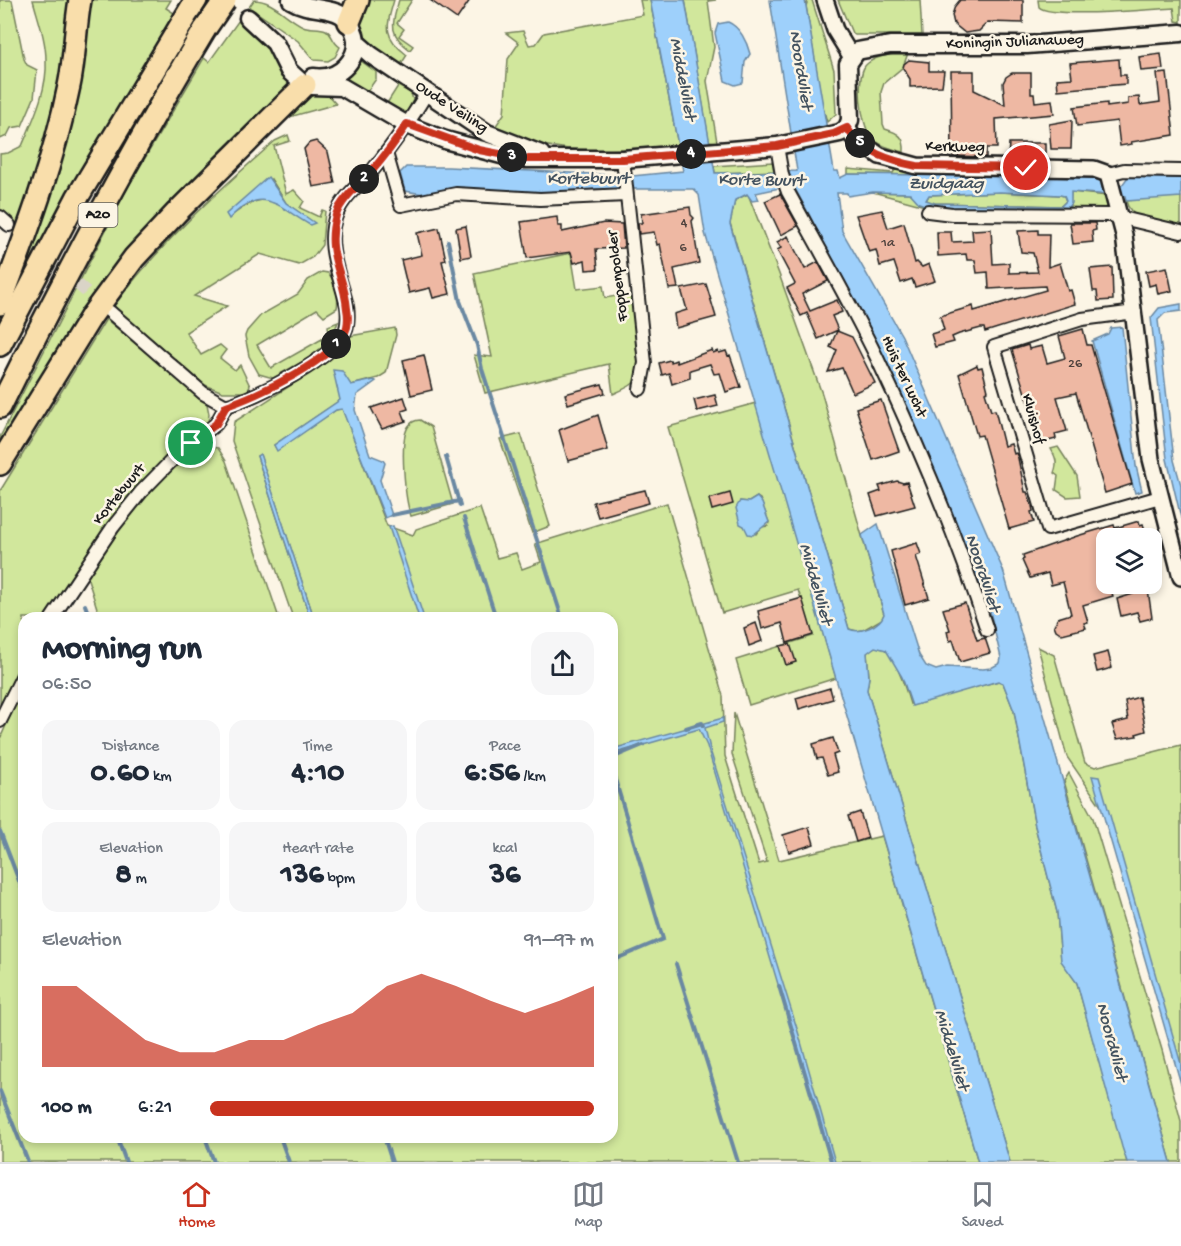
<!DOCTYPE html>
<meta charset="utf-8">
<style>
:root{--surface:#fff;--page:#f6f6f7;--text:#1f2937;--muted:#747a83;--line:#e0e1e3;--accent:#c8321e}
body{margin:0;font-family:"Gochi Hand",sans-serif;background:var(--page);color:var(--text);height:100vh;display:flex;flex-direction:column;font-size:22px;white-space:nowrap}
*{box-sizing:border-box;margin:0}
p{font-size:20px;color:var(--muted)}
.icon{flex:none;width:33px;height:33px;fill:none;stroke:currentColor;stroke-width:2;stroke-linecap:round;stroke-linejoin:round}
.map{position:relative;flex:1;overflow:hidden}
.drawer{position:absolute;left:18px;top:612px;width:600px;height:531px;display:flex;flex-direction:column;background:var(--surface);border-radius:18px;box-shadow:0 3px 9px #0003}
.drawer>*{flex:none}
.fabs{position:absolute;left:1096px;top:528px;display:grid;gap:12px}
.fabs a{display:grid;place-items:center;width:66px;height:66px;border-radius:12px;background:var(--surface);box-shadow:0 3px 9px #0003;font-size:30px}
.pin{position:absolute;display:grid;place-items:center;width:51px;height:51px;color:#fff;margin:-26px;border:3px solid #fff;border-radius:50%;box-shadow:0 2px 6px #0007}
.km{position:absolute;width:30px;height:30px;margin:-15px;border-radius:50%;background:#222;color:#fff;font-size:16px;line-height:30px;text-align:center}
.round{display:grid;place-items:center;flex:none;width:63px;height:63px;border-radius:18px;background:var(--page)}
.overview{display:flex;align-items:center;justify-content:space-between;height:102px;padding:0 24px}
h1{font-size:33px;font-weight:700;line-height:45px}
.stats{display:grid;grid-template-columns:repeat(3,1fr);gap:9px;height:102px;padding:6px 24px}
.stats div{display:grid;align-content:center;border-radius:15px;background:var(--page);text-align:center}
.stats b{font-size:30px;font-weight:700}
.stats small{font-size:16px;font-weight:400}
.stats p{font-size:16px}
.chart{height:168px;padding:12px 24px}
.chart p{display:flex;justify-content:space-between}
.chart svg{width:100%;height:108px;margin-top:6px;fill:var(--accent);opacity:.7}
ul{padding:0 24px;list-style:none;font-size:20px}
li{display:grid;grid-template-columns:96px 72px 1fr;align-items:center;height:45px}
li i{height:15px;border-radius:8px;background:var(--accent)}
.tabs{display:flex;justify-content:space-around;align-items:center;height:84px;border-top:2px solid var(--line);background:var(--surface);font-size:16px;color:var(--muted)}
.tabs a{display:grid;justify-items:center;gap:3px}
.tabs .on{color:var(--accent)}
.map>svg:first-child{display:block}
</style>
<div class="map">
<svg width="1181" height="1162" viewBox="0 0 1181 1162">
<rect width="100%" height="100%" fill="#fcf5e5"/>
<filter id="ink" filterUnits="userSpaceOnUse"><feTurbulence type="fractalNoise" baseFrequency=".0167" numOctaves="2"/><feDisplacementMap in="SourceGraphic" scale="12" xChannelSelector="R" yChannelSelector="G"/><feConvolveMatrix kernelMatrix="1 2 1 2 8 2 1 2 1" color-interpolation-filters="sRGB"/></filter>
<g filter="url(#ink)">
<g fill="#d1e79c" stroke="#76825c" stroke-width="1.5" fill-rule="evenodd">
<polygon points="0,0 12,0 24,59 27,65 37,70 34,98 22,126 11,128 7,136 0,139"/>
<path d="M33 0H75L63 85 19 225 0 209V154L8 153 22 146C33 120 48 89 46 60 46 40 38 19 33 0Z"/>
<polygon points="91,0 171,0 166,8 174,13 69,193 6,308 41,206 70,132 82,71"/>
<path d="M254 0C273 0 286 18 303 26 310 29 319 27 326 30 333 34 331 41 340 47L335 57 328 61 314 60 298 41 249 7Z"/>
<path d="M367 0H394C386 27 383 37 407 55L398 69 363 39 358 20Z"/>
<path d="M399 0H412L397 23 404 29 399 36 413 46 410 50C388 33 392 25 399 0Z"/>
<path d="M640 0H650L678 145C630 149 581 155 534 143 521 139 508 133 495 127L504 114 508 59 519 43 506 33 523 31 529 45 536 44 544 33 643 15Z"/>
<polygon points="685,0 716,0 708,1 714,47 707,81 717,142 709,141"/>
<polygon points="808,0 812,0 834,70 836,114 827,122 822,104 806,6"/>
<polygon points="838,0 920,0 922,35 855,35 852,33"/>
<path d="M1038 0H1181V22L1176 21 1174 8C1152 9 1051 19 1039 7Z"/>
<polygon points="239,20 270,43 293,81 247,131 155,219 137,242 0,456 0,437 2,433 129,185 204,58 209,62"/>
<path d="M908 53 903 67 884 83 881 92 883 124 885 129C899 133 905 137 904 152 893 149 879 146 871 137 861 125 854 73 868 63 878 55 895 54 908 53Z"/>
<polygon points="357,58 376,72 376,79 364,96 335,79"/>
<polygon points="398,86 411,93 413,100 405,116 384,108"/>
<polygon points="306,93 327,94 336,104 286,118"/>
<path d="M288 135 290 141 274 146 286 194 294 190 304 201 300 208 319 217 322 210 325 211 322 245 313 257 299 265 260 254 194 296 227 306 186 332 201 355 220 345 226 350 220 358 235 370 240 365 250 386 247 392H223L205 385 114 306C160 243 216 193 275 141ZM271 179 286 203 314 223C274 210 274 182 230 217Z"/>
<polygon points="773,162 776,171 715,173 714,166"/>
<polygon points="896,168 912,171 1084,175 1084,177 848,174 848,169 893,173"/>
<polygon points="873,192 910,193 924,205 944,209 1063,211 1070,206 1071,192 1107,196 1109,204 1104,213 1099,213 936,209"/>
<polygon points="1000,192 1060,195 1064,196 1066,201 1061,206 935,203 926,201 929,195"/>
<polygon points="748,194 779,274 822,394 884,614 882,619 863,630 857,631 849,629 730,223 735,200"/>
<path d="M1155 197H1181V229C1162 224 1131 223 1126 201Z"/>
<path d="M571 253 577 289 603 286 605 298 635 293 643 368C637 384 629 387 613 394L609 364 485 393 474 355 492 357 474 273Z"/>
<path d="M322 272 328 273C335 280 339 297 337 308L324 316 317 309 257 345 271 368 329 335 328 326 338 322 330 341 316 354 273 378 259 374 249 356 245 336 247 331 261 315 298 294 308 280Z"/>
<polygon points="106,319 207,404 209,414 208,423 164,460 47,618 24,618 24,661 0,713 0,491"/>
<polygon points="395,328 396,335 386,373 378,378 351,385 348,384 342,371 340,400 274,445 277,450 336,410 342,408 387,526 413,535 416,529 480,508 497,558 516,553 522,569 541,562 535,544 667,503 723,696 725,756 759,864 767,862 732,754 734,713 779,860 882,836 978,1162 0,1162 0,739 24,684 24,1137 612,1137 612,618 314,618 260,455 257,456 310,618 293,618 232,441 234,422 327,362 350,336"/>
<path d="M756 403 836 678 749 705 736 660 813 636 798 590 722 613 668 427ZM757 497 760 499 769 522 768 526 761 527 756 534 744 526 740 501 749 502Z"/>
<path d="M420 420 431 427 453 504 411 516C405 500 399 441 408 427 411 422 414 420 420 420Z"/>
<polygon points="521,434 550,526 532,533 500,439"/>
<path d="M200 446 218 448 226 461 279 618H100L87 576C119 528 154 482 200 446Z"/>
<path d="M1058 447 1077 476 1080 496 1067 497 1056 490 1058 476 1054 473C1058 463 1056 458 1051 449Z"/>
<path d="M879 646C894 650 906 690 910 704L999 681 1003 683 1014 711 1035 826 1057 912 1061 960 1077 983 1127 1162H1010L867 690 869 677 867 653 869 649Z"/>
<polygon points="1038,647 1054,655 1085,763 1095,767 1181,745 1181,1074 1105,812 1067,757"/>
<polygon points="1069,773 1093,818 1162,1050 1181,1121 1181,1162 1171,1162 1064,781"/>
</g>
<g fill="#9ed0fb" stroke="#6a88a2" stroke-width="1.5" fill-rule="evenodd">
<path d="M650 0H685L715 173 797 171 770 0H805L834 171H838L840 178 848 174 1094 177 1106 185H1122L1128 177 1181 178V197L1126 201 1125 196 1071 192V203L1067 209 1003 210 930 207 919 203 910 193 873 192 848 196 847 193H837L842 231 902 336 1003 570 1171 1162H1127L1122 1147 1077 983 1061 961 1057 912 1035 826 1014 711 1003 683 998 681 912 706 902 677 886 650 875 647 867 653 869 677 867 690 1010 1162H978L705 233 699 195 693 189H595L563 194H521L476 188 423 194 405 191 400 173 406 167H448L632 176 683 171ZM789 186 794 187 810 216 935 474 989 607 1001 658 1000 663 991 668 983 669 947 667 936 670 926 666 919 655 878 524 862 535 884 614C880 626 860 634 849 629L730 224 735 200 747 194 752 201 759 200 756 193ZM1000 192 1060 195 1064 196 1066 201 1061 206 935 203 926 200 929 195Z"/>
<path d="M728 22C740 27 747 42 750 54L745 62 743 83 735 85 725 81 715 33 718 24Z"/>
<path d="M268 177 286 203 315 223 310 225C278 207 263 183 229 219L226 214Z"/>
<polygon points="1181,304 1181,311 1165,313 1158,320 1174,460 1181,485 1181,518 1167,459 1151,318 1159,308"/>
<polygon points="1122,327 1136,466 1142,491 1135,493 1092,341 1108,334 1111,328"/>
<polygon points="333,370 342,371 351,385 374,380 376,381 357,395 355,410 370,455 383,460 385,463 380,480 392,515 385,518 342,409 336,410 277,451 274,445 340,400"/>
<polygon points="260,454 314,618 310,618 257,456"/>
<polygon points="757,497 762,503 769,522 753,535 748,534 744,526 740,524 736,508 740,501 749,502"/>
<polygon points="393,526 397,537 424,618 419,618 389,527"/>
<polygon points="723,718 723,722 705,728 711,753 799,1035 835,1162 831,1162 707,746 699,729 612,754 612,749"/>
<polygon points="1092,776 1099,777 1181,1064 1181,1084"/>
</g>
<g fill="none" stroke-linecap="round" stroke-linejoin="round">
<g stroke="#6a88a2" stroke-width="4">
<polyline points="448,241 460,301 477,345 482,369 562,618"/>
<polyline points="446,457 460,506"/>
<polyline points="392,515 459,501"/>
<polyline points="464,518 496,618"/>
<polyline points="85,605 90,618"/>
<polyline points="686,728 702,723 703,726"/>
<polyline points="612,758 643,745"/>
<polyline points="612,769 663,939 616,959"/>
<polyline points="0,831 24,894"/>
<polyline points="676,964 738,1162"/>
<polyline points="779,986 831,1161"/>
<polyline points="0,1091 28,1162"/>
<polyline points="117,1137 126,1162"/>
<polyline points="205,1137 214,1162"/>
<polyline points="280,1137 289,1162"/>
<polyline points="384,1137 392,1162"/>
</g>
</g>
<g fill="#eeb8a3" stroke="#1c1c1c" stroke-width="1.5">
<polygon points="430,0 470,0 457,19"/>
<polygon points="960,0 1023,0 1023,23 988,22 979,31 965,33 954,24 952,15 955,6"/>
<polygon points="1161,54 1163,69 1141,71 1139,57"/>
<polygon points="1119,59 1120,75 1126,75 1126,84 1058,90 1057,79 1072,78 1070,63"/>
<polygon points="909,60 929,62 929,71 944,71 942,86 910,87 910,79 903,68 904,64"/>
<polygon points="951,71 974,71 974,90 1005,105 1003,83 1006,77 1012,73 1031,73 1031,94 1034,94 1035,102 1052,100 1054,114 996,119 997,148 986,148 986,157 952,156"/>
<polygon points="1167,73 1174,135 1131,142 1132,144 1120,146 1117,121 1077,126 1074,107 1107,103 1107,107 1128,104 1128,98 1139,97 1140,105 1160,102 1157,74"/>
<polygon points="1072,120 1071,149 1051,149 1049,124"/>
<polygon points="316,141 328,152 335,183 313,187 304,149 309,143"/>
<polygon points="1009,143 1045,143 1045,158 1008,158"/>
<polygon points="780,194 798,226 781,235 765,201"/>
<polygon points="690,207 691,215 694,218 692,221 699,263 674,269 678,288 669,289 660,244 657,245 654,232 639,234 638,223 642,223 641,214"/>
<polygon points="882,210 888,228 904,223 915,263 917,262 922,267 929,264 935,281 915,287 912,279 901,283 894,262 880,266 876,250 869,252 856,215"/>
<polygon points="557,217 558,226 562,226 562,232 604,223 622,224 624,248 596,249 598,269 586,270 585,260 574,263 571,252 527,258 521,222"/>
<polygon points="1070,223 1095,223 1096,230 1092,231 1093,242 1073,244"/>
<polygon points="466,226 471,256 461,258 456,228"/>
<polygon points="439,228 446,260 442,261 450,294 433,298 430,288 409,293 401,260 422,255 417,233"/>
<polygon points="991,229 993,264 1009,263 1009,273 1038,272 1033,253 1021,252 1018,231 1038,230 1038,234 1049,234 1048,267 1060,263 1068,291 1071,290 1075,304 985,332 984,328 981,328 959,334 952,337 954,342 935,347 931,334 944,330 940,316 973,306 974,311 1046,290 1045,286 989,289 988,272 977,273 975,260 967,260 966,254 938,256 937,232 951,232 952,242 973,241 972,230"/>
<polygon points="788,236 805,269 818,262 828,281 802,294 810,311 837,300 842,312 832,316 838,330 818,339 807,313 801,316 787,288 795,284 777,250 781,248 777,242"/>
<polygon points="1112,267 1113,300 1098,301 1097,291 1093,291 1090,269"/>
<polygon points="1167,267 1172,291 1158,294 1156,284 1149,286 1146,271"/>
<polygon points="706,284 716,317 676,328 674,314 687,310 681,289"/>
<polygon points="1083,329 1087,345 1091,345 1132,484 1105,493 1076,393 1057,397 1067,431 1055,434 1056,439 1040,443 1012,350 1028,345 1029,349 1042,346 1047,363 1065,358 1059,336"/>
<polygon points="837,331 852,337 875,383 853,393 842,368 828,372 837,350 830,347"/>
<polygon points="712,350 713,353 718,351 719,353 726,351 728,356 730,355 741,387 726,392 720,373 714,374 710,364 690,370 690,378 672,384 669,373 662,375 659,363 670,360 671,362 676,360 677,363"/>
<polygon points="424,355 432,390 411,395 403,360"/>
<polygon points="977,365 978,368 982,367 988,391 985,392 991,411 995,410 1004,446 1011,444 1014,454 1016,453 1018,458 1025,492 1027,492 1032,506 1033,511 1031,512 1034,522 1009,529 982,435 977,436 959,374"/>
<polygon points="602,384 605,393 568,404 565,394"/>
<polygon points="715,395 718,406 697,411 694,400"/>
<polygon points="404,397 408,409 402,411 406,421 382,429 371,408"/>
<polygon points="881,400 899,451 873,460 856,408"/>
<polygon points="598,415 608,450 568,461 559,430"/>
<polygon points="897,481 903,483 907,482 915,506 877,516 870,495 881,491 879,486"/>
<polygon points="645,490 649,503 598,517 593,502"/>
<polygon points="730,493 733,504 712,510 709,499"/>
<polygon points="1139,521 1140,525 1143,524 1146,533 1143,534 1144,538 1107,538 1107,584 1109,584 1113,596 1083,605 1088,622 1084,623 1086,628 1062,634 1056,630 1054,625 1058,618 1071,614 1063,582 1051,585 1048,573 1030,578 1022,560 1024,559 1023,555 1077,536 1114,525 1115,528"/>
<polygon points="917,543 921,554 916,556 929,598 905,605 891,551"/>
<polygon points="1143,585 1145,591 1148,590 1152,618 1140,621 1137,612 1121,616 1117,599 1133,594 1131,588"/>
<polygon points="802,598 813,635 787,643 782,623 762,629 758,611"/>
<polygon points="965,603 977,640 985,638 990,653 960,662 953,640 950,641 948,636 947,631 950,630 943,609"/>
<polygon points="756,623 762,641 749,646 744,628"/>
<polygon points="790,644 796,662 786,665 780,646"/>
<polygon points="1108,652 1112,668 1097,672 1093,656"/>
<polygon points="830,688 833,699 799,709 796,698"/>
<polygon points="1139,697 1146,731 1136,734 1137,736 1117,739 1112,724 1128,720 1125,701"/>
<polygon points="833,738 838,753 833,755 838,772 828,775 822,758 817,759 813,744"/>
<polygon points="860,812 868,838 856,842 848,816"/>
<polygon points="809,827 814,844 789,852 783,835"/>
</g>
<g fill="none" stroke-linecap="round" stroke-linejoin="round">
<polyline stroke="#dad4c7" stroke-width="12" stroke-dasharray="12 6" stroke-linecap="butt" points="9,225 103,306"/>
<g stroke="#1c1c1c" stroke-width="16">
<g id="minor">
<path d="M777 146 782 175 788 192C818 247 850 302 877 358 919 446 957 537 987 630"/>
<polyline points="386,153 401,205 456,194 540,199 626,195"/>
<polyline points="623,159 645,363 640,389"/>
<polyline points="1108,174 1124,170 1181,171"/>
<polyline points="928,211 952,214 1110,215 1181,232"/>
<polyline points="0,217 9,225"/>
<polyline points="110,312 203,393 226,406"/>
<polyline points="1135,312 1082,319 994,347 1048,529 1160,497"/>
<path d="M52 618 113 527 141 492 180 452 216 424 226 406C256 397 336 359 346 329 348 323 348 312 347 306 340 275 324 244 337 213 343 197 361 183 372 171 392 146 411 120 427 92"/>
<polyline points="0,721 24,673"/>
</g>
</g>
<g stroke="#1c1c1c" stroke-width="20">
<g id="tertiary">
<polyline points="825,0 835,30 851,56"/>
<polyline points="847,128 853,137 880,156 917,166 1094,169 1108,174 1124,235 1151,459 1181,577"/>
</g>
</g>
<g stroke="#1c1c1c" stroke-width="21">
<g id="secondary">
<path d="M291 0C315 15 345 0 355 35 358 46 354 57 347 65 338 75 326 79 313 77"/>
<polyline points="248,18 275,43 289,71 301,82 312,86 342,87 407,125 445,140 509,157 526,159 623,159 777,146 840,133 847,128 850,120 848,64 857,51 890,45 1027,45 1181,33"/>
<polyline points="356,42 371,55 487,133 541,154"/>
</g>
</g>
<g stroke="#1c1c1c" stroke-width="26">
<g id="motorway">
<polyline points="349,22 358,0"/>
<path d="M0 304C27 233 54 160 69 86 75 58 75 28 80 0"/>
<polyline points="0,345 77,198 196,0"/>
<path d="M0 407C64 278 131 152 205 29"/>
<polyline points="0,464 92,315 134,258 177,212 305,85"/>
</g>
</g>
<use href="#minor" stroke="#fcf5e5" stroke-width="12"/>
<use href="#tertiary" stroke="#fcf5e5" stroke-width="15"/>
<use href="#secondary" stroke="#fcf5e5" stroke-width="16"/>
<use href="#motorway" stroke="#f9deab" stroke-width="21"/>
<g stroke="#1c1c1c" stroke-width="26" stroke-linecap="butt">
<polyline id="motorway-bridge" points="205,29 225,0"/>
</g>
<use href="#motorway-bridge" stroke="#f9deab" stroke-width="21"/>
</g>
</g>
<g fill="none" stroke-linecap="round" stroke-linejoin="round" filter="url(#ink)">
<g stroke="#fff" stroke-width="12">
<path id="route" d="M191 443 216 424 226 406C255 397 339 358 347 327 348 322 348 314 347 309 344 272 325 255 336 215 341 199 360 184 371 172 384 157 396 141 407 124L479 150 526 159H623L777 146 834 134 847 128C861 152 891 161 917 166L1026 168"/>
</g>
<use href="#route" stroke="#c8321e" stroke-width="8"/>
</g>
<g text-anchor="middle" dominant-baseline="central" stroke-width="5" stroke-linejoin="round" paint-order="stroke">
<g font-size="14" fill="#50433e">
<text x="684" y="223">4</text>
<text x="888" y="243">1a</text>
<text x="683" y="248">6</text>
<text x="1075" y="364">26</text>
</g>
<rect fill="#fcf5e5" stroke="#5f5d58" stroke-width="1.5" x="78.5" y="203" width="39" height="24" rx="4.5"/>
<g font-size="15" font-weight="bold" fill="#1c1c1c">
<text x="98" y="215">A20</text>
</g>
<g font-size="16" fill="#1c1c1c" stroke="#fcf5e5">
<text transform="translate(1015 43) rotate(-2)">Koningin Julianaweg</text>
<text transform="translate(451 108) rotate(33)">Oude Veiling</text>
<text transform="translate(955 148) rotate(1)">Kerkweg</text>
<text transform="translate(619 276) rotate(-97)">Foppenpolder</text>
<text transform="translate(903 377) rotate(65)">Huis ter Lucht</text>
<text transform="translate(1032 419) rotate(74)">Kluishof</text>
<text transform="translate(120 495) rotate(-51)">Kortebuurt</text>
</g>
<g font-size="18" font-style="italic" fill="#43525f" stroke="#fcf5e5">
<text transform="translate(800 70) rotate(81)">Noordvliet</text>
<text transform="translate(682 79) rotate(79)">Middelvliet</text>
<text x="588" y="179">Kortebuurt</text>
<text transform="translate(761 181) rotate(1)">Korte Buurt</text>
<text x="946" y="184">Zuidgaag</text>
<text transform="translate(982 573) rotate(72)">Noordvliet</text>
<text transform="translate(815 584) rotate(74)">Middelvliet</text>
<text transform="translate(1111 1042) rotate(75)">Noordvliet</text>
<text transform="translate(951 1050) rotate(73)">Middelvliet</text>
</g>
</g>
</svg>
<div class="fabs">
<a><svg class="icon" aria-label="layers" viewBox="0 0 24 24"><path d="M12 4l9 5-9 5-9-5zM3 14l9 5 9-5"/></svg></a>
</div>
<div class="pin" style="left:191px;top:443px;background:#1e9e55"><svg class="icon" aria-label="arrive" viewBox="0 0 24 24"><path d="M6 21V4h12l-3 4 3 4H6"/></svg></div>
<div class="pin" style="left:1026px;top:168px;background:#d93025"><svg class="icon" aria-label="check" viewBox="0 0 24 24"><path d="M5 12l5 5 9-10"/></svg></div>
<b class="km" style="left:336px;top:344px">1</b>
<b class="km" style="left:364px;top:179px">2</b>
<b class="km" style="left:512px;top:157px">3</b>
<b class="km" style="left:691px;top:154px">4</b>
<b class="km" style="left:860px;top:143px">5</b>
<section class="drawer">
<div class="overview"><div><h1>Morning run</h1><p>06:50</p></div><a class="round"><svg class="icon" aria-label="share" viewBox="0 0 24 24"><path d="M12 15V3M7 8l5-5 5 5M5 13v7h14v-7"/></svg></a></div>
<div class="stats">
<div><p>Distance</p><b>0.60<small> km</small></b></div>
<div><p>Time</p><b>4:10</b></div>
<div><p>Pace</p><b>6:56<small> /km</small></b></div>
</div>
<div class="stats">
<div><p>Elevation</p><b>8<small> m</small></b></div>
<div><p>Heart rate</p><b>136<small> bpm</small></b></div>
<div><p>kcal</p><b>36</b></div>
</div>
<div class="chart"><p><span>Elevation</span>91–97 m</p>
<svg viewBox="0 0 160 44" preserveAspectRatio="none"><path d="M0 44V11L10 11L20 22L30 33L40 38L50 38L60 33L70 33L80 27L90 22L100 11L110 6L120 11L130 17L140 22L150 17L160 11V44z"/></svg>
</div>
<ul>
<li><b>100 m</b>6:21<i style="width:100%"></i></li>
</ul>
</section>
</div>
<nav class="tabs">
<a class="on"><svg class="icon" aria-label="home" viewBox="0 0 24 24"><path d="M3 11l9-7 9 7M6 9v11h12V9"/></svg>Home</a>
<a><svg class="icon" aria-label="map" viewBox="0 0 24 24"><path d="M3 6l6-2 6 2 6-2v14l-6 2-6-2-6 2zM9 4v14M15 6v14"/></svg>Map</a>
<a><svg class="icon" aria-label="saved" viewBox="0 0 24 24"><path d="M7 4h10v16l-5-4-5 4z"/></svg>Saved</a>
</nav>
